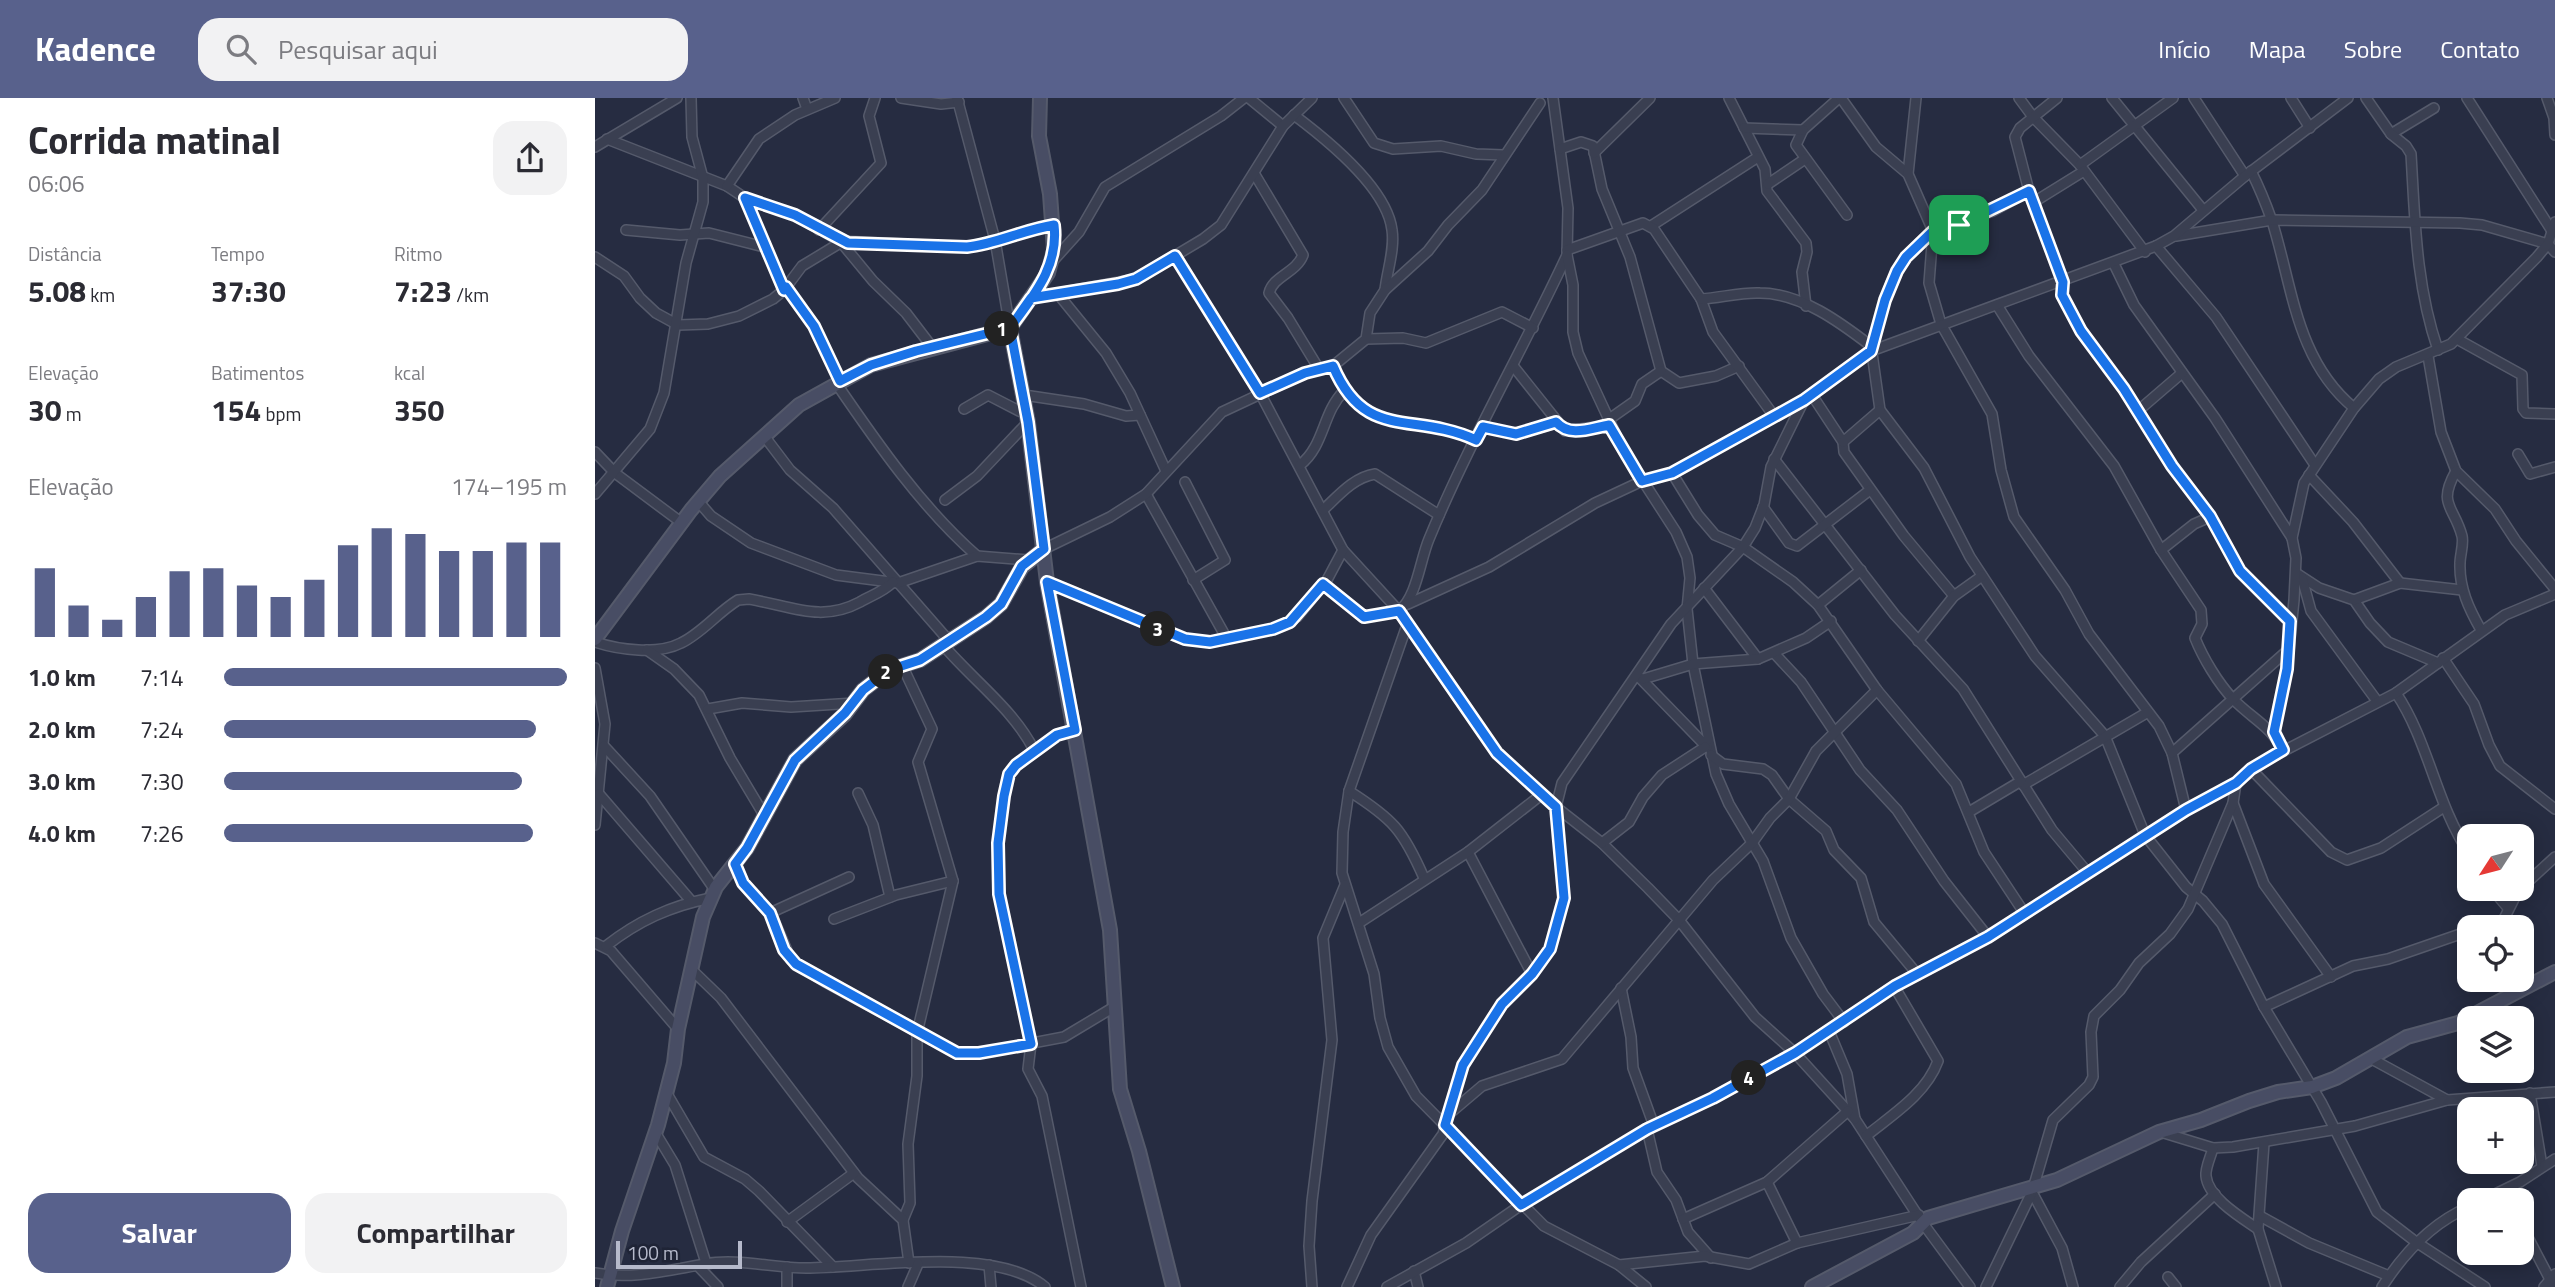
<!DOCTYPE html>
<html lang="pt">
<meta charset="utf-8">
<style>
:root{--surface:#fff;--page:#f2f2f3;--text:#2b2b33;--muted:#7c7c81;--accent:#58618c}
body{margin:0;font-family:"Titillium Web",sans-serif;background:var(--page);color:var(--text);height:100vh;display:flex;flex-direction:column;font-size:26px;white-space:nowrap}
*{box-sizing:border-box;margin:0}
p{font-size:23px;color:var(--muted)}
.icon{flex:none;width:38px;height:38px;fill:none;stroke:currentColor;stroke-width:2;stroke-linecap:round;stroke-linejoin:round}
.map{position:relative;flex:1;overflow:hidden}
.sheet{display:flex;flex-direction:column;background:var(--surface);width:595px}
.sheet>*{flex:none}
.needle{width:46px;rotate:234deg}
.tools{position:absolute;left:1862px;top:726px;display:grid;gap:14px}
.tools a{display:grid;place-items:center;width:77px;height:77px;border-radius:14px;background:var(--surface);box-shadow:0 4px 18px #0003;font-size:35px}
.scale{position:absolute;left:21px;bottom:18px;width:126px;box-sizing:border-box;padding-left:7px;border:4px solid #b6bacb;border-top:0;font-size:19px;line-height:24px;white-space:nowrap;color:#b6bacb;-webkit-text-stroke:5px #1f2436;paint-order:stroke}
.pin{position:absolute;display:grid;place-items:center;width:60px;height:60px;color:#fff;margin:-30px;border-radius:14px;box-shadow:0 4px 10px #0006}
.km{position:absolute;width:35px;height:35px;margin:-18px;border-radius:50%;background:#222;color:#fff;font-size:19px;line-height:35px;text-align:center}
.round{display:grid;place-items:center;flex:none;width:74px;height:74px;border-radius:21px;background:var(--page)}
.headline{display:flex;align-items:center;justify-content:space-between;height:119px;padding:0 28px}
h1{font-size:38px;font-weight:700;line-height:52px}
.figures{display:grid;grid-template-columns:repeat(3,1fr);gap:10px;height:119px;padding:7px 28px}
.figures div{display:grid;align-content:center}
.figures b{font-size:30px;font-weight:700}
.figures small{font-size:19px;font-weight:400}
.figures p{font-size:19px}
.chart{height:196px;padding:14px 28px}
.chart p{display:flex;justify-content:space-between}
.chart svg{width:100%;height:126px;margin-top:7px;stroke:var(--accent);stroke-width:6}
.primary-button{display:flex;gap:14px;margin-top:auto;padding:14px 28px}
.primary-button a{flex:1;height:80px;border-radius:21px;background:var(--accent);color:#fff;font-size:28px;font-weight:700;line-height:80px;text-align:center}
.primary-button a+a{background:var(--page);color:var(--text)}
ul{padding:0 28px;list-style:none;font-size:23px}
li{display:grid;grid-template-columns:112px 84px 1fr;align-items:center;height:52px}
li i{height:18px;border-radius:9px;background:var(--accent)}
header{display:flex;align-items:center;gap:42px;box-sizing:border-box;height:98px;padding:0 35px;background:var(--accent);color:#fff}
header strong{font-size:33px}
nav{display:flex;gap:38px;margin-inline-start:auto;font-size:24px}
.search{width:490px;height:63px;background:var(--page);display:flex;align-items:center;gap:18px;box-sizing:border-box;padding:0 24px;border-radius:21px;color:var(--muted);font-size:26px}
main{display:flex;flex:1;min-height:0}
.map>svg:first-child{display:block}
</style>
<header>
<strong>Kadence</strong>
<div class="search"><svg class="icon" aria-label="search" viewBox="0 0 24 24"><circle cx="10" cy="10" r="6"/><path d="M15 15l6 6"/></svg>Pesquisar aqui</div>
<nav><a>Início</a><a>Mapa</a><a>Sobre</a><a>Contato</a></nav>
</header>
<main>
<section class="sheet">
<div class="headline"><div><h1>Corrida matinal</h1><p>06:06</p></div><a class="round"><svg class="icon" aria-label="share" viewBox="0 0 24 24"><path d="M12 15V3M7 8l5-5 5 5M5 13v7h14v-7"/></svg></a></div>
<div class="figures">
<div><p>Distância</p><b>5.08<small> km</small></b></div>
<div><p>Tempo</p><b>37:30</b></div>
<div><p>Ritmo</p><b>7:23<small> /km</small></b></div>
</div>
<div class="figures">
<div><p>Elevação</p><b>30<small> m</small></b></div>
<div><p>Batimentos</p><b>154<small> bpm</small></b></div>
<div><p>kcal</p><b>350</b></div>
</div>
<div class="chart"><p><span>Elevação</span>174–195 m</p>
<svg viewBox="0 0 160 44" preserveAspectRatio="none"><path d="M5 44V20M15 44V33M25 44V38M35 44V30M45 44V21M55 44V20M65 44V26M75 44V30M85 44V24M95 44V12M105 44V6M115 44V8M125 44V14M135 44V14M145 44V11M155 44V11"/></svg>
</div>
<ul>
<li><b>1.0 km</b>7:14<i style="width:100%"></i></li>
<li><b>2.0 km</b>7:24<i style="width:91%"></i></li>
<li><b>3.0 km</b>7:30<i style="width:87%"></i></li>
<li><b>4.0 km</b>7:26<i style="width:90%"></i></li>
</ul>
<div class="primary-button"><a>Salvar</a><a>Compartilhar</a></div>
</section>
<div class="map">
<svg width="1960" height="1189" viewBox="0 0 1960 1189">
<rect width="100%" height="100%" fill="#262c41"/>
<g fill="none" stroke-linecap="round" stroke-linejoin="round">
<g stroke="#555a6b" stroke-width="12">
<g id="street">
<polyline points="208,0 212,11"/>
<polyline points="306,0 346,6 364,4"/>
<polyline points="362,0 400,142 415,230"/>
<polyline points="654,0 688,28"/>
<polyline points="749,0 779,45 798,51 846,48 881,56 909,57"/>
<path d="M958 0 973 110 972 157C928 252 874 344 834 441 825 462 822 499 804 513L812 527 754 693 748 734 747 775 779 876 785 920 793 949 821 998 949 1128 1024 1167 1051 1189"/>
<polyline points="1134,0 1170,71 1172,93 1211,145 1212,154 1207,174 1211,208"/>
<polyline points="1244,0 1208,32 1201,47 1252,117"/>
<polyline points="1246,0 1281,49 1313,76"/>
<polyline points="1321,0 1313,76 1338,133 1334,185 1346,226 1397,316 1406,372 1419,419 1470,492 1494,536 1564,628 1577,655 1591,712"/>
<polyline points="1424,0 1438,19 1485,67 1550,154"/>
<polyline points="1462,0 1425,30 1420,39 1434,93 1468,184 1467,197 1486,234 1529,291 1577,368 1615,419 1645,473 1695,523"/>
<polyline points="1517,0 1608,112"/>
<polyline points="1599,0 1650,78"/>
<polyline points="1696,0 1715,30"/>
<polyline points="1771,0 1796,36 1839,10"/>
<polyline points="1872,0 1957,133"/>
<polyline points="1952,0 1959,20 1960,37"/>
<path d="M699 17C731 41 792 90 797 132 800 151 792 173 790 192"/>
<polyline points="1149,30 1208,32"/>
<path d="M1796 36 1811 48 1816 56C1820 123 1821 188 1843 252"/>
<path d="M12 41 132 88 150 100 200 117 245 143 372 149C400 146 427 132 459 127"/>
<polyline points="0,49 82,0"/>
<polyline points="965,51 986,44 998,48 1007,91 1035,159 1066,273 1084,285 1121,278 1144,268"/>
<polyline points="999,55 1055,0"/>
<polyline points="1485,67 1578,0"/>
<path d="M1656 73C1664 89 1671 106 1677 123 1698 190 1701 262 1759 310"/>
<path d="M659 75 708 157C701 175 678 178 674 195L693 220 724 271"/>
<polyline points="1173,86 1210,61"/>
<polyline points="132,88 164,41 200,17 240,0"/>
<polyline points="1434,93 1398,113 1338,133 1311,159 1296,185 1276,248 1285,312 1329,370 1375,459 1440,558 1510,638 1550,737 1591,789 1608,803 1627,826 1669,909 1726,1004 1782,1114 1821,1144 1890,1189"/>
<polyline points="150,100 189,192"/>
<polyline points="1439,104 1489,73"/>
<polyline points="1056,128 1163,59"/>
<polyline points="31,132 85,137 114,135 169,149"/>
<polyline points="224,132 286,65 274,18 280,0"/>
<polyline points="1581,138 1677,122 1865,125 1887,127 1953,146 1960,154"/>
<polyline points="245,143 278,183 311,215 337,249"/>
<polyline points="1561,148 1621,219 1720,367"/>
<polyline points="972,152 1048,125 1059,131 1106,201 1118,234 1179,318"/>
<polyline points="972,157 978,187 978,234 983,255 1028,352 1081,434 1092,459 1095,480 1092,511 1098,566 1121,676 1134,706 1168,763 1196,840 1228,896 1249,924"/>
<polyline points="580,158 665,295 748,452 804,513"/>
<polyline points="0,159 29,178 45,200 61,215 83,227 113,226 144,218 178,201 189,192 207,168 245,145"/>
<polyline points="457,164 484,134 510,89 626,18 649,0"/>
<polyline points="1519,166 1539,207 1620,320 1697,440"/>
<polyline points="191,189 219,228 245,283"/>
<polyline points="463,196 511,255 535,295 571,373"/>
<polyline points="437,200 541,181 608,141 626,127 688,28 717,0"/>
<path d="M1106 201C1125 200 1146 194 1165 195 1206 195 1246 225 1276 248"/>
<path d="M1402 207 1434 258 1519 368 1566 452 1606 512 1607 526 1600 540C1608 560 1623 585 1638 601 1656 620 1676 628 1688 652"/>
<polyline points="771,241 808,240 831,245 907,214 938,230"/>
<polyline points="1862,241 1927,277 1928,311 1931,315 1960,316"/>
<polyline points="1833,258 1846,334 1861,373 1900,411 1921,443 1960,491"/>
<path d="M738 268C771 344 817 313 881 342"/>
<polyline points="919,269 970,333 1015,327"/>
<path d="M241 285C282 345 327 410 382 458"/>
<polyline points="429,297 489,306 531,318 545,317"/>
<polyline points="1217,297 1248,344 1249,354 1309,438 1359,498"/>
<polyline points="369,311 393,297 432,317"/>
<polyline points="1544,312 1587,275"/>
<polyline points="1013,322 1040,303 1047,286 1066,273"/>
<polyline points="888,329 921,336 961,325"/>
<polyline points="170,339 195,372 238,410 355,544"/>
<polyline points="1248,344 1285,312"/>
<polyline points="0,354 20,375 87,425"/>
<polyline points="1923,356 1935,376 1960,369"/>
<polyline points="1179,361 1300,517 1368,591 1457,732 1493,775"/>
<path d="M705 367C730 347 727 315 749 293"/>
<path d="M1861 373C1842 407 1859 408 1867 438 1869 446 1865 457 1865 465 1864 490 1874 511 1886 532"/>
<polyline points="1077,375 1103,417 1120,437 1148,449 1198,484 1223,507 1282,592 1361,686 1389,754 1430,816"/>
<polyline points="1714,377 1758,424 1805,485"/>
<polyline points="590,384 630,462 598,482"/>
<polyline points="0,396 55,331 69,295 91,165 108,104 108,80 97,39 96,0"/>
<polyline points="551,396 632,541"/>
<polyline points="350,402 382,378 433,324"/>
<polyline points="103,403 116,418 156,445 241,477 303,485 382,458 434,462"/>
<polyline points="1168,409 1194,445 1202,448 1275,392"/>
<path d="M728 412C743 398 759 379 780 376L844 417"/>
<polyline points="449,451 515,419 551,396 627,314 710,275 738,268 771,241 775,215 790,192 833,153 853,127 887,92 945,5"/>
<polyline points="1566,452 1599,426 1615,419"/>
<polyline points="1701,475 1724,490 1759,502 1775,525 1793,544 1843,565"/>
<polyline points="1707,480 1716,513 1782,603"/>
<polyline points="452,484 590,542 615,544 678,531 702,519 732,482 748,452"/>
<polyline points="728,487 769,519 804,513"/>
<polyline points="1109,490 1163,561"/>
<polyline points="1759,502 1805,485 1867,492"/>
<polyline points="813,506 894,469 1000,405 1047,383 1077,375 1123,350 1209,302 1276,253 1561,148 1579,138 1650,78 1753,0"/>
<polyline points="1223,507 1266,472"/>
<polyline points="812,527 902,655 961,709 1007,745 1053,790 1084,822 1160,919 1200,955 1260,1021 1327,1124 1375,1189"/>
<polyline points="1323,543 1359,498 1387,478"/>
<path d="M0 544C24 552 63 557 86 545 107 535 123 514 143 502L154 501C196 508 226 525 265 504 277 497 288 494 298 484"/>
<path d="M349 548C379 583 418 611 439 652"/>
<polyline points="52,552 79,571 104,597 135,660 169,717"/>
<polyline points="1179,555 1206,584 1265,672 1302,712 1349,783 1393,839"/>
<polyline points="1848,560 1879,606 1894,647 1905,668 1960,711"/>
<polyline points="307,567 337,631 323,664 358,783 322,935 322,978 313,1046 315,1105 308,1122"/>
<polyline points="0,570 10,626 0,727"/>
<polyline points="1045,580 1112,649"/>
<polyline points="1048,581 1098,566 1163,561 1211,540 1236,523"/>
<path d="M1801 595C1834 644 1841 706 1874 755"/>
<polyline points="113,611 147,605 196,609 260,605"/>
<polyline points="479,632 462,637 421,667 414,676 409,698 403,745 404,796 436,946 433,971 447,998 486,1189"/>
<polyline points="1679,634 1692,571 1699,502 1701,460 1697,440 1709,385 1759,310 1784,281 1801,269 1856,246 1942,159 1953,146 1960,124"/>
<polyline points="9,648 55,698 120,792"/>
<polyline points="1577,655 1693,552"/>
<polyline points="1116,657 1128,666 1168,671 1177,677 1194,701 1231,733 1239,752 1266,780 1279,824 1323,877"/>
<polyline points="1656,671 1736,754 1752,762 1786,750 1849,709"/>
<polyline points="1428,687 1553,614"/>
<path d="M754 693C798 721 808 732 829 780"/>
<polyline points="263,695 278,727 295,799"/>
<polyline points="4,696 97,804"/>
<polyline points="1638,705 1669,786 1736,879"/>
<polyline points="1374,714 1426,683"/>
<polyline points="1007,745 1034,724 1048,699 1067,677 1110,649"/>
<polyline points="873,754 937,876"/>
<polyline points="140,766 148,784 177,818 196,862 230,884 362,955 385,955 469,939 519,909"/>
<polyline points="1927,789 1960,759"/>
<polyline points="1897,791 1913,810"/>
<polyline points="175,815 254,779"/>
<polyline points="239,821 301,797 358,783"/>
<polyline points="764,825 873,754 946,697"/>
<polyline points="1892,830 1909,821 1924,791"/>
<polyline points="0,845 16,853 83,931"/>
<path d="M11 848C43 823 75 808 116 800"/>
<polyline points="96,871 126,900 263,1080 308,1122 314,1165"/>
<polyline points="1026,890 1036,939 1038,970 1059,1028"/>
<polyline points="1669,909 1758,868 1793,861 1874,833"/>
<polyline points="1234,933 1252,976 1260,1021"/>
<polyline points="1775,960 1852,1002"/>
<polyline points="71,994 109,1059 150,1081 164,1093 238,1169"/>
<polyline points="1935,995 1947,1068"/>
<polyline points="854,1016 887,988 967,961 1118,782 1157,745 1175,720 1194,701 1221,653 1282,592"/>
<polyline points="1052,1031 1062,1074 1081,1102 1093,1134 1116,1160"/>
<polyline points="60,1034 80,1067 111,1165"/>
<polyline points="1569,1035 1618,1050 1638,1049 1760,1028 1852,1002 1960,994"/>
<path d="M1271 1038C1297 1017 1331 996 1343 963L1299 888"/>
<polyline points="1669,1045 1663,1131 1681,1189"/>
<path d="M1618 1050C1616 1058 1610 1070 1611 1078 1613 1100 1647 1120 1663 1131"/>
<polyline points="1172,1084 1202,1145"/>
<polyline points="1437,1094 1467,1150 1478,1189"/>
<polyline points="1888,1102 1925,1084 1960,1061"/>
<polyline points="1665,1118 1714,1145 1794,1178"/>
<polyline points="1088,1121 1172,1084 1253,1013"/>
<polyline points="192,1124 259,1075"/>
<polyline points="1927,1128 1959,1189"/>
<polyline points="394,1167 396,1189"/>
<polyline points="1024,1167 1110,1158 1154,1166 1202,1145 1324,1117"/>
<polyline points="103,1168 123,1189"/>
<polyline points="819,1173 823,1189"/>
<path d="M0 1175C37 1182 74 1172 110 1166 142 1160 179 1170 211 1170 275 1170 400 1147 450 1189"/>
<polyline points="1573,1179 1581,1189"/>
<polyline points="192,1189 192,1169"/>
<polyline points="313,1189 323,1166"/>
<polyline points="717,1189 714,1148 717,1103 737,942 728,840 750,787"/>
<polyline points="752,1189 776,1137 848,1036 868,967 907,906 937,876 955,851 969,800 961,709 967,685 1076,526 1148,449 1160,430 1169,407 1176,369 1209,302"/>
<polyline points="792,1189 871,1145 926,1107 1052,1031 1118,1000 1200,955 1299,888 1393,839 1591,712 1641,685 1673,661 1801,595 1910,517 1960,496"/>
<polyline points="1391,1189 1437,1094 1458,1022 1494,987 1498,979 1496,934 1499,918 1525,892 1544,865 1575,836 1593,811 1638,705 1641,685"/>
<polyline points="1525,1189 1546,1164 1620,1096"/>
<path d="M1787 1189C1809 1155 1836 1125 1874 1109"/>
<polyline points="1949,1189 1960,1176"/>
</g>
</g>
<g stroke="#555a6b" stroke-width="16">
<g id="secondary">
<polyline points="415,230 433,324 452,484 515,832 525,991 544,1053 578,1189"/>
<polyline points="0,541 96,412 125,378 204,307 276,267 415,230 453,175 459,152 455,96 444,38 445,0"/>
<polyline points="12,1189 27,1133 63,1027 79,965 83,931 108,819 121,789 152,750 200,662 250,616 268,592 294,572 325,562 391,519 406,506 427,469 449,451"/>
<polyline points="1217,1189 1318,1135 1333,1120 1462,1082 1564,1034 1606,1022 1654,1003 1683,994 1717,989 1741,980 1812,939 1863,925 1960,874"/>
</g>
</g>
<use href="#street" stroke="#3a3f51" stroke-width="9"/>
<use href="#secondary" stroke="#484d64" stroke-width="12"/>
</g>
<g fill="none" stroke-linecap="round" stroke-linejoin="round">
<g stroke="#fff" stroke-width="14">
<path id="route" d="M1364 127 1338 133 1311 159 1302 173 1290 202 1276 253 1209 302 1077 375 1047 383 1014 327C996 330 975 340 961 324L921 336 888 329 881 342C817 313 770 344 738 268L710 275 665 295 580 158 541 181 523 186 436 200 415 230 321 253 276 267 245 283 219 228 191 189 189 192 150 100 200 117 253 145 372 149C401 146 428 132 459 127 464 169 438 198 415 230L433 324 449 451 427 468 406 506 391 519 325 562 294 572 268 592 250 615 200 662 152 750 140 766 148 785 175 815 189 852 201 866 362 955H384L436 946 404 796 403 745 409 698 414 676 421 667 462 637 480 632 452 484 590 541 615 544 678 531 695 524 728 486 769 519 804 513 902 655 961 709 969 800 955 851 937 876 907 906 868 967 850 1027 926 1107 1052 1031 1118 1000 1200 955 1300 888 1393 839 1591 712 1641 685 1656 671 1688 652 1679 634 1692 571 1695 523 1645 473 1615 418 1577 368 1529 291 1486 233 1467 197 1468 184 1434 93 1364 127"/>
</g>
<use href="#route" stroke="#1a73e8" stroke-width="9"/>
</g>
</svg>
<div class="tools">
<a><svg class="needle" viewBox="-14 -14 28 28"><path d="M0-13l5 13h-10z" fill="#e53935"/><path d="M0 13l5-13h-10z" fill="#7c7c81"/></svg></a>
<a><svg class="icon" aria-label="locate" viewBox="0 0 24 24"><circle cx="12" cy="12" r="6"/><path d="M12 2v4M12 18v4M2 12h4M18 12h4"/></svg></a>
<a><svg class="icon" aria-label="layers" viewBox="0 0 24 24"><path d="M12 4l9 5-9 5-9-5zM3 14l9 5 9-5"/></svg></a>
<a>+</a>
<a>−</a>
</div>
<div class="scale">100 m</div>
<div class="pin" style="left:1364px;top:127px;background:#1e9e55"><svg class="icon" aria-label="arrive" viewBox="0 0 24 24"><path d="M6 21V4h12l-3 4 3 4H6"/></svg></div>
<b class="km" style="left:407px;top:231px">1</b>
<b class="km" style="left:291px;top:574px">2</b>
<b class="km" style="left:563px;top:531px">3</b>
<b class="km" style="left:1154px;top:980px">4</b>
</div>
</main>
